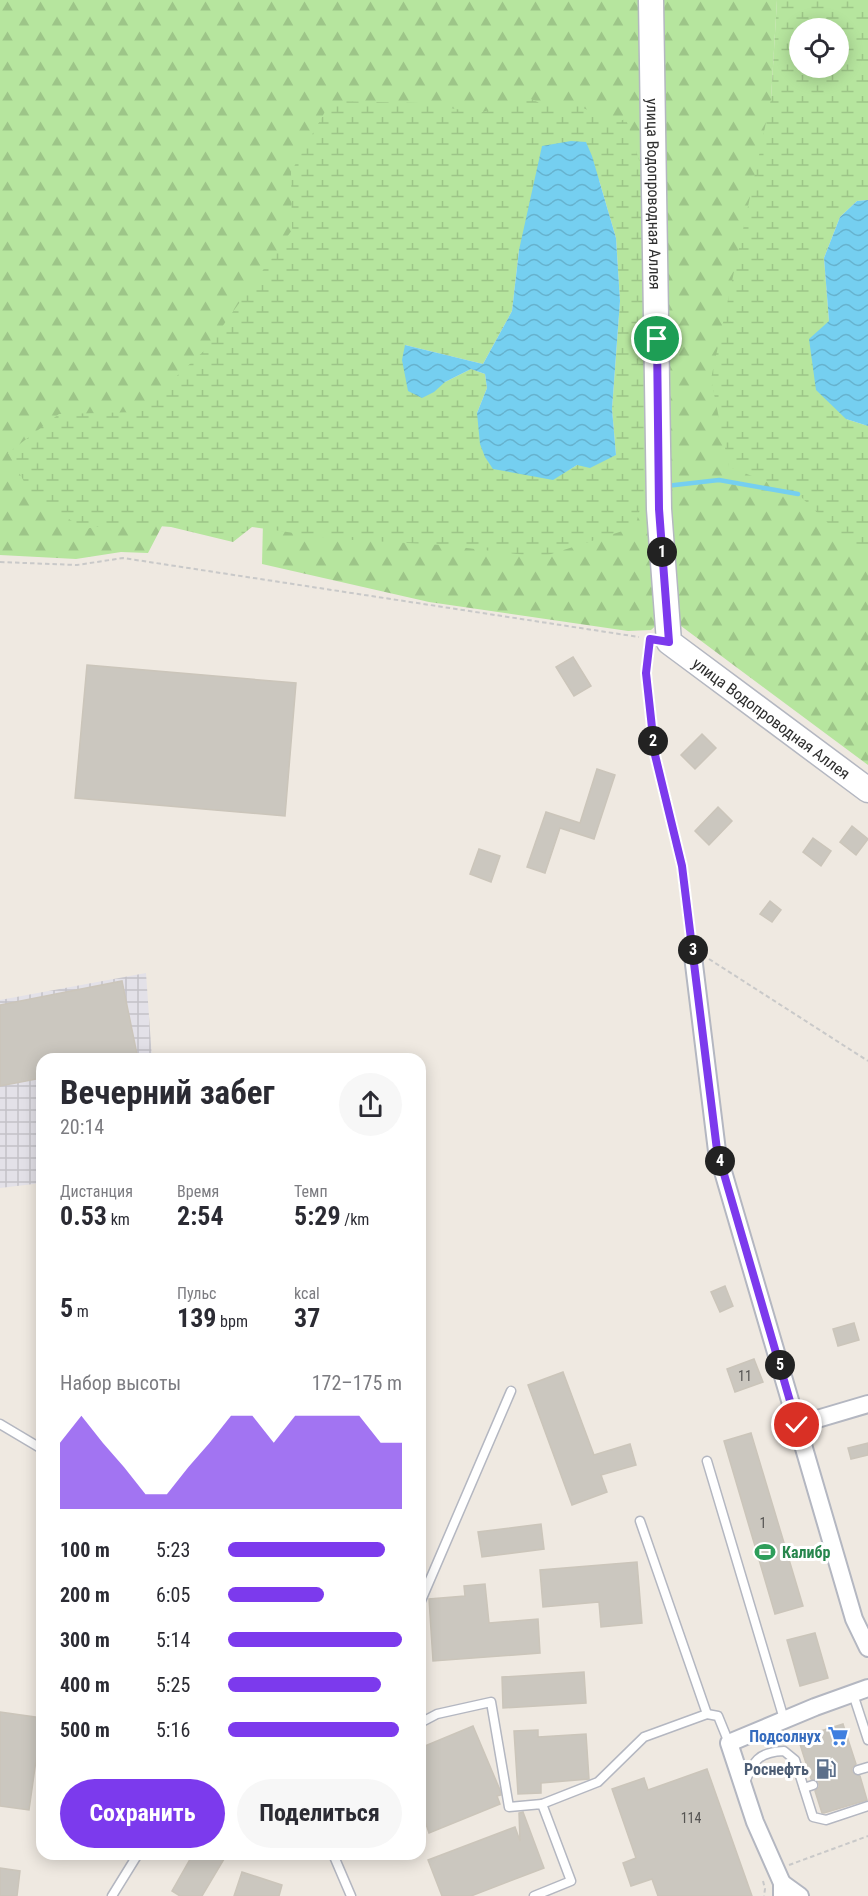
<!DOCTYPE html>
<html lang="ru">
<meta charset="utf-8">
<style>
:root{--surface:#fff;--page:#f7f7f7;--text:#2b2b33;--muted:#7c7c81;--accent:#7c3aed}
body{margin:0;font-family:"Roboto Condensed",sans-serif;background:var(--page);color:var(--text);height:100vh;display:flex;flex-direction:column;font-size:22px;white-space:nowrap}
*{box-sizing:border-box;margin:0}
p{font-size:20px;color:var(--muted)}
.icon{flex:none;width:33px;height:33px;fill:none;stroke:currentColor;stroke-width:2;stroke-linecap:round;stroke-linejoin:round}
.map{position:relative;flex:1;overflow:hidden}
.sheet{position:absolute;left:36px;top:1053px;width:390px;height:807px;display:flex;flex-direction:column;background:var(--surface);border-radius:18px;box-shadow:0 3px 15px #0003}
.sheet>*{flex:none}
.buttons{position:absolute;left:789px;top:18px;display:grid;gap:12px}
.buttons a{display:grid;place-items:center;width:60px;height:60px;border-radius:50%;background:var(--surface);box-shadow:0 3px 15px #0003;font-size:30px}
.pin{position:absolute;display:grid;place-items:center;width:51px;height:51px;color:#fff;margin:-26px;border:3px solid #fff;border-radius:50%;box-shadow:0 2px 6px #0007}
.km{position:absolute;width:30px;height:30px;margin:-15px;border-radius:50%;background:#222;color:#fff;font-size:16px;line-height:30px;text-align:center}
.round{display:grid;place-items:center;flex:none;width:63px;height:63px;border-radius:32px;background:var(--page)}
.summary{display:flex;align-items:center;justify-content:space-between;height:102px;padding:0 24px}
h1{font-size:33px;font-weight:700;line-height:45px}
.figures{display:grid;grid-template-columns:repeat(3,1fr);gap:9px;height:102px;padding:6px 24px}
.figures div{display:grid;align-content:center}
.figures b{font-size:26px;font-weight:700}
.figures small{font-size:16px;font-weight:400}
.figures p{font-size:16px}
.chart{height:168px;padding:12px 24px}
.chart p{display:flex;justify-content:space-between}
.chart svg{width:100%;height:108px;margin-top:6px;fill:var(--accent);opacity:.7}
.primary-button{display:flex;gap:12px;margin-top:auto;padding:12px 24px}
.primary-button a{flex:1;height:69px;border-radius:36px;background:var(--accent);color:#fff;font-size:24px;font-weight:700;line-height:69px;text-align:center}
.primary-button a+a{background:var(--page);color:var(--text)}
ul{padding:0 24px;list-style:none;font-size:20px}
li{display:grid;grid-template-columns:96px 72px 1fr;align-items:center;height:45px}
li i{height:15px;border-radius:8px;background:var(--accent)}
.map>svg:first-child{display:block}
</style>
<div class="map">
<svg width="868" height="1896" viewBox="0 0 868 1896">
<defs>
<pattern id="industrial-grid" width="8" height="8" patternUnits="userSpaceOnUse" patternTransform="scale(1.5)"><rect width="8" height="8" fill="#e3e1e8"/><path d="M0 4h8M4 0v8" fill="none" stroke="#c3c1c7"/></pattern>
<pattern id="forest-firs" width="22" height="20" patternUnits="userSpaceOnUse" patternTransform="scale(1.5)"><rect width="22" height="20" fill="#b6e59e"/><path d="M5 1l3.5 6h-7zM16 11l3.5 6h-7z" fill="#9dc588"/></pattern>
<pattern id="wetland-marsh" width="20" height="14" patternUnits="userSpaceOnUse" patternTransform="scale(1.5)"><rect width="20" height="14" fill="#b6e59e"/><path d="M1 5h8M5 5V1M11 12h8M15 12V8" fill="none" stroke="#9dc588"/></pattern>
<pattern id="water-waves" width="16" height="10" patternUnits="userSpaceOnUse" patternTransform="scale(1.5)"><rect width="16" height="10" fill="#75cff0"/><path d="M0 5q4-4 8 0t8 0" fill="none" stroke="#66b2ce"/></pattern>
</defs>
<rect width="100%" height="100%" fill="#efe9e1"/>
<polygon fill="url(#industrial-grid)" points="146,973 152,1059 42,1059 42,1183 0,1188 0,1000"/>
<g fill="url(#forest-firs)">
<polygon points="0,0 777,0 771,99 868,508 868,765 677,623 665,464 667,259 664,62 645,61 645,164 641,171 306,249 148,553 121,552 76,559 0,555"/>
<polygon points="651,474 662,620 651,630 628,631 429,602 262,564 263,522"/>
</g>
<g fill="url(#wetland-marsh)" fill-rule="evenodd">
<path d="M777 0H868V200L857 201 840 217 824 258 829 321 846 419 868 426V562L798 494 729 467 711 379 771 99ZM800 28H838V68H800Z"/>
<path d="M527 97 546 106 574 104 616 122 626 119 647 185 649 458 646 488 635 527 542 557 442 545 336 539 252 527 233 542 171 527 121 523 84 529 31 494 8 453 59 414 138 412 206 349 292 230 291 172 331 101 420 103 480 113ZM592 156 616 238 620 301 612 409 616 455 577 465 553 479 477 413 487 388 485 374 471 369 445 382 405 345 483 364 512 311 519 250Z"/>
</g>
<g fill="url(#water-waves)">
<polygon points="571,141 586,142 592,156 616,238 620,301 612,409 616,455 590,468 577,465 553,480 493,469 485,457 480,444 477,413 487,388 485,374 471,369 445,382 434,392 422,398 408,391 402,360 405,345 483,364 512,311 519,250 542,146"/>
<polygon points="868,200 868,426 846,419 816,390 809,339 829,321 824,258 840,217 857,201"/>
</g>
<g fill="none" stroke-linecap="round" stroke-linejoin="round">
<polyline stroke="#75cff0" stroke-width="4.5" points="666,486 719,480 798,494"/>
</g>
<g fill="#cbc7bf" stroke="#cbc5ba" stroke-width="1.5">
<polygon points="573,657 591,686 574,696 556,667"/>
<polygon points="87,665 296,683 285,816 75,798"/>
<polygon points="702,734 716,748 695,769 681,755"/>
<polygon points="597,769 615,775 594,839 560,828 545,873 527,867 546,812 580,823"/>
<polygon points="718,807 732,821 709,845 695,831"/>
<polygon points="852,826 868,839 856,855 840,842"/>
<polygon points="813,838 831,851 821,866 803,852"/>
<polygon points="479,849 500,856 491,882 470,874"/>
<polygon points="770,901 781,910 772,922 760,914"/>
<polygon points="122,981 138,1059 42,1059 42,1078 0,1086 0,1005"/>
<polygon points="725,1286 733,1306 720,1312 711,1292"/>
<polygon points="854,1323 859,1340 838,1346 833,1329"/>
<polygon points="754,1359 763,1382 735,1392 727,1369"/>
<polygon points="563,1372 594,1455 630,1444 636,1465 601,1475 607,1492 572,1505 528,1385"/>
<polygon points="751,1433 803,1606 775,1614 724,1441"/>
<polygon points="868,1443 868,1455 851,1459 848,1448"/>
<polygon points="541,1524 544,1549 482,1557 478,1532"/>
<polygon points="637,1562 642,1623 601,1627 599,1602 543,1607 540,1570"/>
<polygon points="485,1584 489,1623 538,1619 540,1653 433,1661 429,1599 465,1596 464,1586"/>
<polygon points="815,1633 828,1678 800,1686 787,1640"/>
<polygon points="584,1672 586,1703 503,1708 502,1677"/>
<polygon points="0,1712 42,1718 29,1810 0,1806"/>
<polygon points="843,1724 856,1764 852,1768 852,1772 860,1776 867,1800 824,1813 822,1813 815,1791 819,1787 819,1782 811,1779 798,1738"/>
<polygon points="473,1726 500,1790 501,1795 497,1796 500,1804 429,1833 420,1806 420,1748"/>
<polygon points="538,1730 538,1737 586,1734 589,1779 541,1783 541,1793 518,1794 514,1731"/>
<polygon points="707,1769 752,1896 658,1896 652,1879 631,1886 623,1863 636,1858 612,1789 644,1778 648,1790"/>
<polygon points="523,1812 544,1868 471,1896 442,1896 428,1860 515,1827 520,1841 519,1813"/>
<polygon points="193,1854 227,1854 202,1896 180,1896 172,1891"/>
<polygon points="0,1868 20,1871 17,1896 0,1896"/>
<polygon points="242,1872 282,1885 279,1896 234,1896"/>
</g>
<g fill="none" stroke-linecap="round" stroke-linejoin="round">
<g stroke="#b4b7c1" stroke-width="11">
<g id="lane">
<polyline points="666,642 650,639 646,673 655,755 682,866 692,948"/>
<polyline points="0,1424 42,1449"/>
<polyline points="707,1461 784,1719"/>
<polyline points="640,1521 707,1714"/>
<polyline points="420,1603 511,1391"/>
<polyline points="853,1694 868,1740"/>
<polyline points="420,1723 437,1714 491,1702 509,1807 542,1804 571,1881 534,1896"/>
<polyline points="858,1770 868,1767"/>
<path d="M744 1785C753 1761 758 1752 784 1751L795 1760 813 1817 826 1820 868 1806"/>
<polyline points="804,1788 813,1785"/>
<polyline points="542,1804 598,1782 644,1737 707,1714 718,1716 729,1743"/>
<polyline points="333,1854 351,1896"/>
<polyline points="112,1896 138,1854"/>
</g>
</g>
<g stroke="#b4b7c1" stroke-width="20">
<g id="street">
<polyline points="692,948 717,1151 854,1619 868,1648"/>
<polyline points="797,1425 868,1404"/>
<polyline points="782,1883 800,1896"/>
<polyline points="782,1896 782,1883 755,1822 729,1743 815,1707 868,1688"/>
</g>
</g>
<g stroke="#b4b7c1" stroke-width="27">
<g id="secondary">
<path id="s1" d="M651 0 659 509 669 642 868 790"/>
</g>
</g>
<g stroke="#c9c9c9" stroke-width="2" stroke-dasharray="4.5 3" stroke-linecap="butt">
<polyline points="0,562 77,565 123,558 639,637"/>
<polyline points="709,959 868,1061"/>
<polyline points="789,1865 868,1836"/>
<polyline points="763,1881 765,1889 764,1896"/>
</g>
<use href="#lane" stroke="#fff" stroke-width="8"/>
<use href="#street" stroke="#fff" stroke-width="16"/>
<use href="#secondary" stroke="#fff" stroke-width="24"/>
</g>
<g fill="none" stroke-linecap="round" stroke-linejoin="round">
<g stroke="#fff" stroke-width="12">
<polyline id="route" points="657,339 659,509 669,642 650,639 646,673 655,755 682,866 717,1150 797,1425"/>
</g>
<use href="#route" stroke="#7c3aed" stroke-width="8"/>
</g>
<defs>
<g id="stadium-bare" transform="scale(1.62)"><path d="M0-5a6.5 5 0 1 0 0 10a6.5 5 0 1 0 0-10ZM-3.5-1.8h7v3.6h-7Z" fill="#2e9e5b" stroke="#fff" stroke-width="2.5" paint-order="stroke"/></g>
<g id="supermarket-bare" transform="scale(1.62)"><path d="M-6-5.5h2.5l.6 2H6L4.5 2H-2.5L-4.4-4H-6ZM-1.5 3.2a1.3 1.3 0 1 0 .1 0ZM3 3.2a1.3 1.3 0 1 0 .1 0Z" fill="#3f7fe0" stroke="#fff" stroke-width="2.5" paint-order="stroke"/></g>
<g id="fuel-bare" transform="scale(1.62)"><path d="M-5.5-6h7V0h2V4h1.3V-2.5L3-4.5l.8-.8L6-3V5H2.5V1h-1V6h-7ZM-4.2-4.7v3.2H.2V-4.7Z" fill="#5c6f8a" stroke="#fff" stroke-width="2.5" paint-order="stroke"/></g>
</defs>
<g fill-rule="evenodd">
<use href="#stadium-bare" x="765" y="1552"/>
<use href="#supermarket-bare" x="838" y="1736"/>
<use href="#fuel-bare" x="826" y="1769"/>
</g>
<g text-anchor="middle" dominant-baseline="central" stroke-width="6" stroke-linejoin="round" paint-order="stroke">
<g font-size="14" fill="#555452">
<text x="745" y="1376">11</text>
<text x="763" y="1523">1</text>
<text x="691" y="1818">114</text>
</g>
<g font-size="16" fill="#2e2e2e" stroke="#fff">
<text stroke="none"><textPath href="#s1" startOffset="194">улица Водопроводная Аллея</textPath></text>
<text stroke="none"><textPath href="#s1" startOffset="770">улица Водопроводная Аллея</textPath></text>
</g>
<g font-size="16" font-weight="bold" fill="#27864d" stroke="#fff" text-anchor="start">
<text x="782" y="1552">Калибр</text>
</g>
<g font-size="16" font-weight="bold" fill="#366cbe" stroke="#fff" text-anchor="end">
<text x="821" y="1736">Подсолнух</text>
</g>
<g font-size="16" font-weight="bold" fill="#4e5e75" stroke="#fff" text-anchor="end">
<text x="809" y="1769">Роснефть</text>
</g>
</g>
</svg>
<div class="buttons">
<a><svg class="icon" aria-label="locate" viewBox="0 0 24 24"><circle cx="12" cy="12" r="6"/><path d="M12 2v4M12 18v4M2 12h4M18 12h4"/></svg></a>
</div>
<div class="pin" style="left:657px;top:339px;background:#1e9e55"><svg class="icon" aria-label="arrive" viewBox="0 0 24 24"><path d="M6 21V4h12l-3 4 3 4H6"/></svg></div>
<div class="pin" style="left:797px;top:1425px;background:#d93025"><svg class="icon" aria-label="check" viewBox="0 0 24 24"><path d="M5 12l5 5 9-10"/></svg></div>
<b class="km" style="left:662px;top:552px">1</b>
<b class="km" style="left:653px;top:741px">2</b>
<b class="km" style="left:693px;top:950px">3</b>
<b class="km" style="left:720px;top:1161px">4</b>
<b class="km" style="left:780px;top:1365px">5</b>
<section class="sheet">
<div class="summary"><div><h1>Вечерний забег</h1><p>20:14</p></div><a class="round"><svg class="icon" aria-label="share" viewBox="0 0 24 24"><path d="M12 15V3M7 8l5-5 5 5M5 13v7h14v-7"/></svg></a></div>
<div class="figures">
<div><p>Дистанция</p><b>0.53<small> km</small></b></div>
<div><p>Время</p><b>2:54</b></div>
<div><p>Темп</p><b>5:29<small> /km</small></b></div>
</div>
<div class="figures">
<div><b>5<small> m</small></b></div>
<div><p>Пульс</p><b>139<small> bpm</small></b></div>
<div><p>kcal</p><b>37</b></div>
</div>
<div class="chart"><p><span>Набор высоты</span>172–175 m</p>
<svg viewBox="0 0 160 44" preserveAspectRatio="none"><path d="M0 44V17L10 6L20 17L30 27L40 38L50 38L60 27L70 17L80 6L90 6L100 17L110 6L120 6L130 6L140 6L150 17L160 17V44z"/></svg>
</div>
<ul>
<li><b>100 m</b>5:23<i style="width:90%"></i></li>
<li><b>200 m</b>6:05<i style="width:55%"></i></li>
<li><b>300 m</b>5:14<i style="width:100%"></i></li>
<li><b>400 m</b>5:25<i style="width:88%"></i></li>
<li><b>500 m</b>5:16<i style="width:98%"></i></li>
</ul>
<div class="primary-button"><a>Сохранить</a><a>Поделиться</a></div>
</section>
</div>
